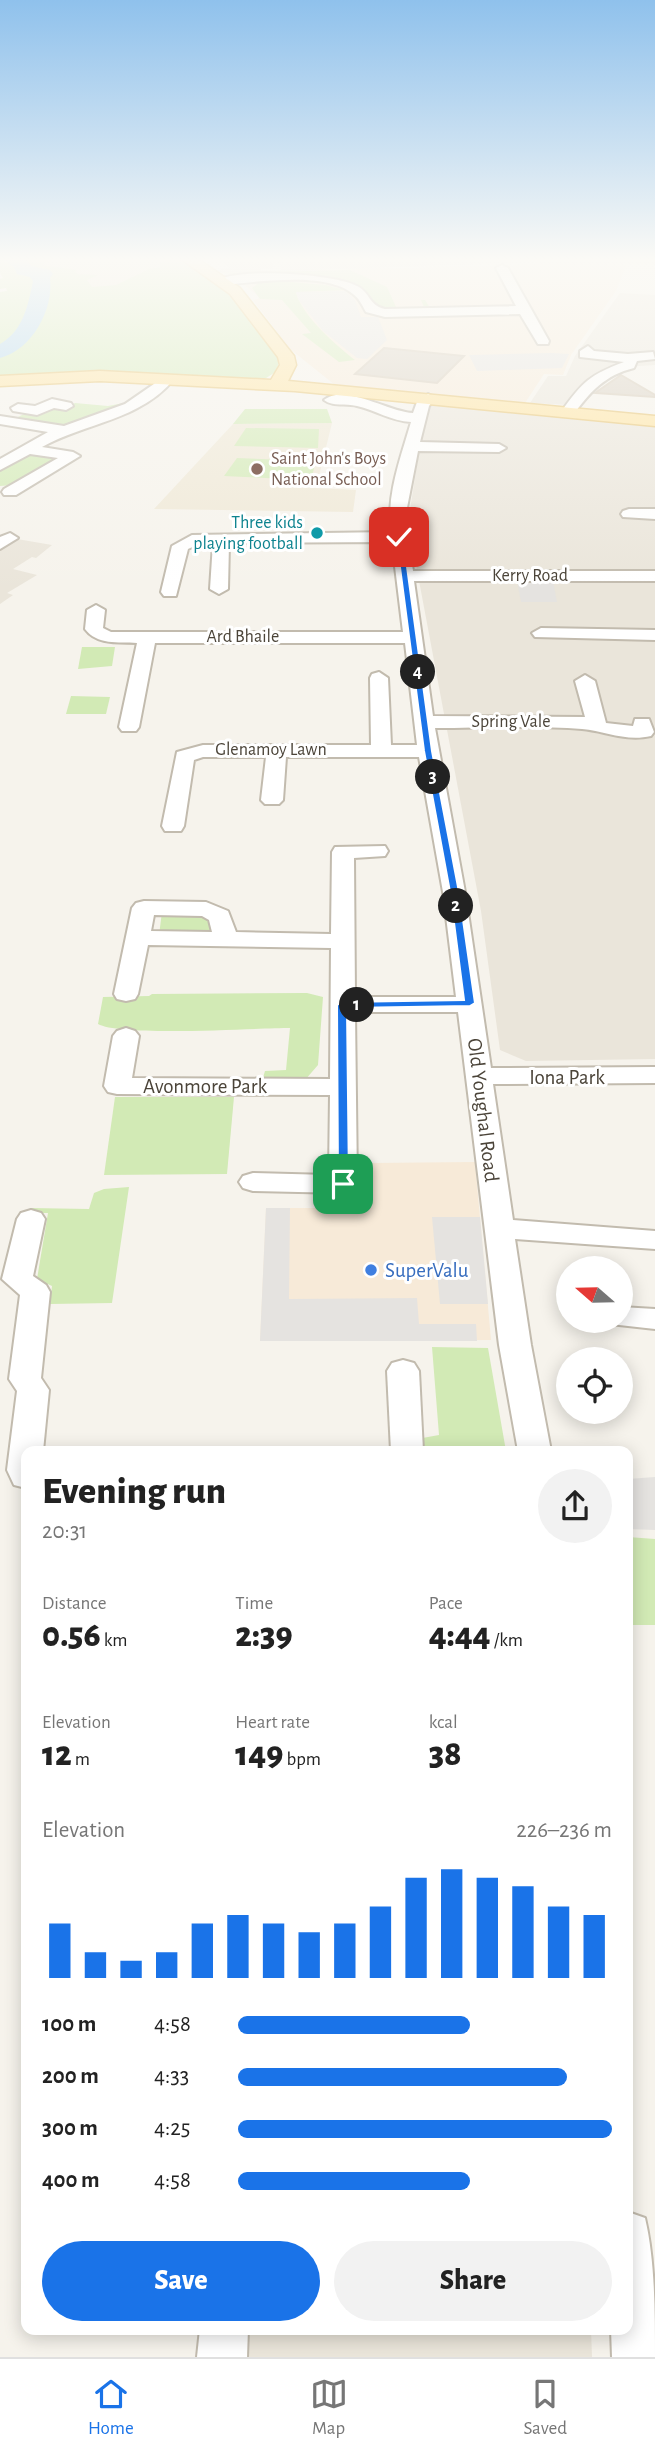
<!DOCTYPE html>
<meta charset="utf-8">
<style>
:root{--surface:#fff;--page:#f2f2f2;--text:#222;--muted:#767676;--line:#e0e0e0;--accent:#1a73e8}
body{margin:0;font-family:"Alegreya Sans",sans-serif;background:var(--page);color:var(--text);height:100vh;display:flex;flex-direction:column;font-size:26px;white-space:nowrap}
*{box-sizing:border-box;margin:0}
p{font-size:23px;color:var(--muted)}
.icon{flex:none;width:38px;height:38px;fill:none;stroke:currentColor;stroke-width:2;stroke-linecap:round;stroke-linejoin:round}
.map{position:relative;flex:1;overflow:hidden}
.drawer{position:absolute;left:21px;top:1446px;width:612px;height:889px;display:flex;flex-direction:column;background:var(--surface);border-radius:14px;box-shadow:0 4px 18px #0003}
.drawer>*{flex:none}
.needle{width:46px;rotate:290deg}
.controls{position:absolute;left:556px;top:1256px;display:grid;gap:14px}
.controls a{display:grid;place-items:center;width:77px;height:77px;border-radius:50%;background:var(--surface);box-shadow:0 4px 18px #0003;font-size:35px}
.pin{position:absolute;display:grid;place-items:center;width:60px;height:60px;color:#fff;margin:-30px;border-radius:14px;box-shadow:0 4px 10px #0006}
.km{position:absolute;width:35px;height:35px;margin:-18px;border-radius:50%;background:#222;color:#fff;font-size:19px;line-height:35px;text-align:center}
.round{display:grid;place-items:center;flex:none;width:74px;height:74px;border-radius:37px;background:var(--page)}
.overview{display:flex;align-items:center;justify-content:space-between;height:119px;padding:0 21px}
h1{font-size:38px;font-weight:800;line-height:52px}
.figures{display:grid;grid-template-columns:repeat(3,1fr);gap:10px;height:119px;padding:7px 21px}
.figures div{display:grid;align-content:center}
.figures b{font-size:35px;font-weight:800}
.figures small{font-size:19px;font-weight:400}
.figures p{font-size:19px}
.chart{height:196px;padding:14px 21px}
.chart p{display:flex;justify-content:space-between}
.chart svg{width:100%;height:126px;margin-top:7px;stroke:var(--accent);stroke-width:6}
.cta{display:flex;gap:14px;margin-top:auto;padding:14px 21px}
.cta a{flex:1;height:80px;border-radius:42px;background:var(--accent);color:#fff;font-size:28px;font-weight:800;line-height:80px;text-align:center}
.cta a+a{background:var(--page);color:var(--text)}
ul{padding:0 21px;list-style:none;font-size:23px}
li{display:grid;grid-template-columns:112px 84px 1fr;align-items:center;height:52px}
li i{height:18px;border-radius:9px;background:var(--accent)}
.menu{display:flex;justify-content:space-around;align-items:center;height:98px;border-top:2px solid var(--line);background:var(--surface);font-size:19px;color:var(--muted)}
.menu a{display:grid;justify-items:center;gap:4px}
.menu .selected{color:var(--accent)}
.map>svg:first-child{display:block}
</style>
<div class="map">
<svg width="655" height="2357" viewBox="0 0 655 2357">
<rect width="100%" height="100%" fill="#f6f3ec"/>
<g fill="#eae5da">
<polygon points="220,259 271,259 273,268 261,269 261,272 222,273 218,270 229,268"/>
<polygon points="279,259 655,259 655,264 539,264 537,262 281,271"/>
<polygon points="620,293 655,295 655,365 609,368 581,388 569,405 530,403 548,376 566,376 575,356"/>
<polygon points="439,403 655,424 655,1059 526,1061 500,1050 481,911 408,522 426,408"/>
<polygon points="17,539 52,545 36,558 32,557 13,569 37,575 7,593 13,595 0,604 0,549"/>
<polygon points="250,2329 591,2329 592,2357 247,2357"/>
</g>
<g fill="#f7ead8">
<polygon points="549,264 626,265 616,291 571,355 563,375 544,374 525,403 335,385 290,349 253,300 261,298 228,273"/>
<polygon points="475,1162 491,1340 260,1341 266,1208 371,1208 370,1163"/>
</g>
<g fill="#efe8d6">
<polygon points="26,259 179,259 203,274 61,295"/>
<polygon points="332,423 316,488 356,490 353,512 154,509 233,424"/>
</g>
<g fill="#d2eab5">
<path d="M0 259 49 261 41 265 77 270 75 272 78 274 98 275 87 280 92 287 116 285 149 269 161 267 159 263C200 244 255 326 276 354L279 359 277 371 263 380 101 372 0 377V292L7 291 6 288 0 289V279L3 278 0 273Z"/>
<polygon points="350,270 387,287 396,307 424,307 421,300 425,300 430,308 383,310 377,307 363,289 342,282 223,273"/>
<path d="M279 281 326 285 344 290 296 292C301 315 337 346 355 360L339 362 302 334 311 333 282 300 260 299 252 288 260 282Z"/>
<polygon points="134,401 75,425 62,426 12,420 28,412 52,407 64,409 75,403 108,406"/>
<polygon points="245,409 327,409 332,423 233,424"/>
<polygon points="246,428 319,429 318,448 234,446"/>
<polygon points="29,453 59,459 14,485 0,486 0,467"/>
<polygon points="237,458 316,461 311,480 224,476"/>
<polygon points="82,647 115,647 112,666 78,669"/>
<polygon points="71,696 110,697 106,714 66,714"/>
<polygon points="162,912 208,914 217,934 159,935"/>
<path d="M307 993 323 997 318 1065 305 1080 262 1081 265 1071 286 1070 290 1028C254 1028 121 1037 98 1024L103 997 149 996 152 994Z"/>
<polygon points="115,1097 234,1097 227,1174 104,1175"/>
<polygon points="129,1187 112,1303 50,1304 52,1286 37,1279 48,1213 29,1213 30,1208 89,1209 94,1193 104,1189"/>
<polygon points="432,1347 488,1348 506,1451 418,1451 417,1439 439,1435"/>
<polygon points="628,1537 655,1539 655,1625 628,1625"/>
</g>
<g fill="#e5e3e0">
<polygon points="345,291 355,300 361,317 378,317 387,340 367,359 357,358 323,331 298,299 296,292"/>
<polygon points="551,353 569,354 562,368 477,371 469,355"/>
<polygon points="517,581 553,581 557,602 521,602"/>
<polygon points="266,1208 290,1208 289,1299 417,1298 419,1324 476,1324 477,1341 260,1341"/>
<polygon points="432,1217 480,1217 488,1304 440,1304"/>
<polygon points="655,1477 655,1530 628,1529 628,1479"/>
</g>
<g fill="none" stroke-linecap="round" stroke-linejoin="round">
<path fill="#a9d4f2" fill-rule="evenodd" d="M2 259H25L32 266 50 270 53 274 50 278C54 309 32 350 0 358V344C23 331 28 306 33 281L30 277 17 274 14 267Z"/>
</g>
<g fill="#d8cfc1" stroke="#d3c7b4" stroke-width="2">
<polygon points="384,348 464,356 437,383 355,374"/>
<polygon points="621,375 655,395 655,397 595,393"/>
</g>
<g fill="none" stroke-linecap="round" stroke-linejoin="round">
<g stroke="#c2bbae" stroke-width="4">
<g id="minor">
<path d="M502 265 508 268 549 341 548 344H538L520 314 385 317 366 312C362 305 359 298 353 294 326 271 256 282 223 285L217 281C236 267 335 274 357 286 371 293 368 305 385 309L516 306 496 268Z"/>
<path d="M588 346 594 351 628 354 653 352 655 359 637 361 634 368C605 375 590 392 573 415H563L561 412C583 381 590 375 624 362L580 357V351Z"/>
<path d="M167 375 174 379C141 420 85 423 42 447L73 452 80 456 16 495H4L2 492 4 489 58 458 30 454 0 470V459L48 432 0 424V416L64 426 125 404Z"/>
<path d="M428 394 435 398 429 406 420 442 499 444 506 448 499 452 418 451 405 518 413 571H655V581H414L433 716 585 717 575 681 585 675 595 681 606 723 633 726 635 719H649L654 732 651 736C626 742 605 731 582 729 533 725 483 728 435 728L465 892 491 1068 655 1067V1083L493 1084 513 1220 655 1231V1249L515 1239 531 1345 551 1451H518L499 1345 458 1012H355L357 1184 353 1190 343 1193 253 1191 243 1188 239 1182 243 1176 253 1173 329 1175 330 1095 117 1094 108 1092 104 1086 113 1036 117 1031 126 1028 135 1031 139 1036 132 1078 330 1079 331 948 148 945 138 994 135 999 126 1001 117 999 114 994 132 908 136 903 144 901 206 902 228 911 236 932 331 934 332 852 335 847 385 846 388 851 385 856 354 858 355 997H456L443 892 419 757H286L283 800 279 804H265L261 800 266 757H203L194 760 184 826 181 831H165L162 826 177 752 203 745H371L370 678 372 674 379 672 388 678 391 745H417L405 643H155L139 727 136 731H122L119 727 137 643C118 642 97 645 85 629L87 610 96 605 105 610 103 628 111 632H403L392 542 229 543 228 589 219 594 210 589 213 543H201L188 549 176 596H164L161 592 172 546 192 535 391 532C386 495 401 457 411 422 391 421 375 410 357 406 345 403 333 407 324 400 344 383 389 412 413 413L417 402ZM154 915 202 916 209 920 212 932 151 931Z"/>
<polygon points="52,399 71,403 73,406 66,410 54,408 37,415 13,411 11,408 18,404 35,406"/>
<polygon points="629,509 655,509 655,519 623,517 621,514 623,511"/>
<polygon points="10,533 18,538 0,549 0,537"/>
<polygon points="541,628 655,630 655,640 535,637 532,633"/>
<polygon points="31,1210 41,1213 45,1219 33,1276 46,1285 50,1292 41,1378 49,1390 43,1451 26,1451 26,1488 14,1485 7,1470 17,1391 9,1379 20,1295 2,1279 17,1219 21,1213"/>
<polygon points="621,1307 655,1309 655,1329 610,1324 608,1321 621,1321"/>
<polygon points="403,1360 414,1363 419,1371 423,1451 391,1451 387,1371 392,1363"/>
<path d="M628 2212 645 2218C655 2260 655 2312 655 2357H612L611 2329H628Z"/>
<polygon points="200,2329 248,2329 247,2357 197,2357"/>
</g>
</g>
<g stroke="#e6c16a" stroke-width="3">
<polygon id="major" points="181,259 198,259 240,288 294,356 296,365 288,381 655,416 655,426 295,391 100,381 0,386 0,376 100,371 271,380 280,365 278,357 230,294"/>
</g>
<use href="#minor" fill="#fff" fill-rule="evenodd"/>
<use href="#major" fill="#ffe39c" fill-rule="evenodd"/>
</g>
<linearGradient id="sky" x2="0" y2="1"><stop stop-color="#8fc1ec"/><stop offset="0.44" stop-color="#fbfaf6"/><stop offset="1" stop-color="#fbfaf6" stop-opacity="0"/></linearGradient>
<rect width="655" height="589" fill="url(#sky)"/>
<polygon fill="#1a73e8" stroke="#fff" stroke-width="2" points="399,535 403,537 432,751 459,892 475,1003 470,1006 347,1008 349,1184 343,1187 338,1184 337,1005 342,1002 464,1000 450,892 424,751 396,537"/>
<circle fill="#8d6e63" stroke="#fff" stroke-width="2.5" cx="257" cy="469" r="7"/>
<circle fill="#0f9aa8" stroke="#fff" stroke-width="2.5" cx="317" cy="533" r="7"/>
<circle fill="#3f7fe0" stroke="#fff" stroke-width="2.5" cx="371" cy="1270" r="7"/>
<g text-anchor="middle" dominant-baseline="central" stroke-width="6" stroke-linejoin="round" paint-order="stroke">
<g font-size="18" fill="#785e54" stroke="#fff" text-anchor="start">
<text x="271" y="459">Saint John's Boys<tspan x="271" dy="21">National School</tspan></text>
</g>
<g font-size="18" fill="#0d838f" stroke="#fff" text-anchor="end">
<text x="303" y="523">Three kids<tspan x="303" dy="21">playing football</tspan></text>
</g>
<g font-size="18" fill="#4b4439" stroke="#fff">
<text x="530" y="576">Kerry Road</text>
<text x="243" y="637">Ard Bhaile</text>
<text x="511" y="722">Spring Vale</text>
<text x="271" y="750">Glenamoy Lawn</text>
</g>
<g font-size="21" fill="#4b4439" stroke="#fff">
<text x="567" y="1077">Iona Park</text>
<text x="205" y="1086">Avonmore Park</text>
<text transform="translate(483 1110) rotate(83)">Old Youghal Road</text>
</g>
<g font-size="21" fill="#366cbe" stroke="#fff" text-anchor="start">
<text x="385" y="1270">SuperValu</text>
</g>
</g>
</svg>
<div class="controls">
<a><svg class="needle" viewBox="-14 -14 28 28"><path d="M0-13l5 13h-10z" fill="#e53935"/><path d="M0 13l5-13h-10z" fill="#767676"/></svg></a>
<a><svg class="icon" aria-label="locate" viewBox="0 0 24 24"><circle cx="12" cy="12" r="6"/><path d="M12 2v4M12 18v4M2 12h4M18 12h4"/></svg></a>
</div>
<div class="pin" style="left:343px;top:1184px;background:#1e9e55"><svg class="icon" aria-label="arrive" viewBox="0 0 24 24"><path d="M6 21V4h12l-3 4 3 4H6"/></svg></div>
<div class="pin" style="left:399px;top:537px;background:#d93025"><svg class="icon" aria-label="check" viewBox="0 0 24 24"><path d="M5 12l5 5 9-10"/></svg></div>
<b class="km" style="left:357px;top:1005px">1</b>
<b class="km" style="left:456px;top:906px">2</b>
<b class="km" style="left:433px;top:777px">3</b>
<b class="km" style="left:418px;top:672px">4</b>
<section class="drawer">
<div class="overview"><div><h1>Evening run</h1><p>20:31</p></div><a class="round"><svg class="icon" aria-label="share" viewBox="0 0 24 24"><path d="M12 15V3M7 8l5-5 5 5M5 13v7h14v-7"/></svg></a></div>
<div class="figures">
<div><p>Distance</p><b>0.56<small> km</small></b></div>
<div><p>Time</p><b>2:39</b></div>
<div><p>Pace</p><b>4:44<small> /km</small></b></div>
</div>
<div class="figures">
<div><p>Elevation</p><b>12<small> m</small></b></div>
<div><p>Heart rate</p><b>149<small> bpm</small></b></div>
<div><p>kcal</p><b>38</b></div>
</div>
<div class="chart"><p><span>Elevation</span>226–236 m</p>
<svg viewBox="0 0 160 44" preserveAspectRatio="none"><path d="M5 44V25M15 44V35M25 44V38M35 44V35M45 44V25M55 44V22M65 44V25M75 44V28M85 44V25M95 44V19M105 44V9M115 44V6M125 44V9M135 44V12M145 44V19M155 44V22"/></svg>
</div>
<ul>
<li><b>100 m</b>4:58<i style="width:62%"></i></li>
<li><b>200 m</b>4:33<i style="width:88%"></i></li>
<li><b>300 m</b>4:25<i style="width:100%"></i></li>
<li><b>400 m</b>4:58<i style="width:62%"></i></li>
</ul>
<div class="cta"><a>Save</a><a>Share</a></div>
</section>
</div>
<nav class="menu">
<a class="selected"><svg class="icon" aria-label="home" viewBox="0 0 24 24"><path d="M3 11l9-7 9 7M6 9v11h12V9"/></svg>Home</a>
<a><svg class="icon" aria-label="map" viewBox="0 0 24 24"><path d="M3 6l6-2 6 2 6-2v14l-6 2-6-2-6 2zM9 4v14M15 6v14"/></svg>Map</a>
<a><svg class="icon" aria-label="saved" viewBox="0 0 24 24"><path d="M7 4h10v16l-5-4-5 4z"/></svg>Saved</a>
</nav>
